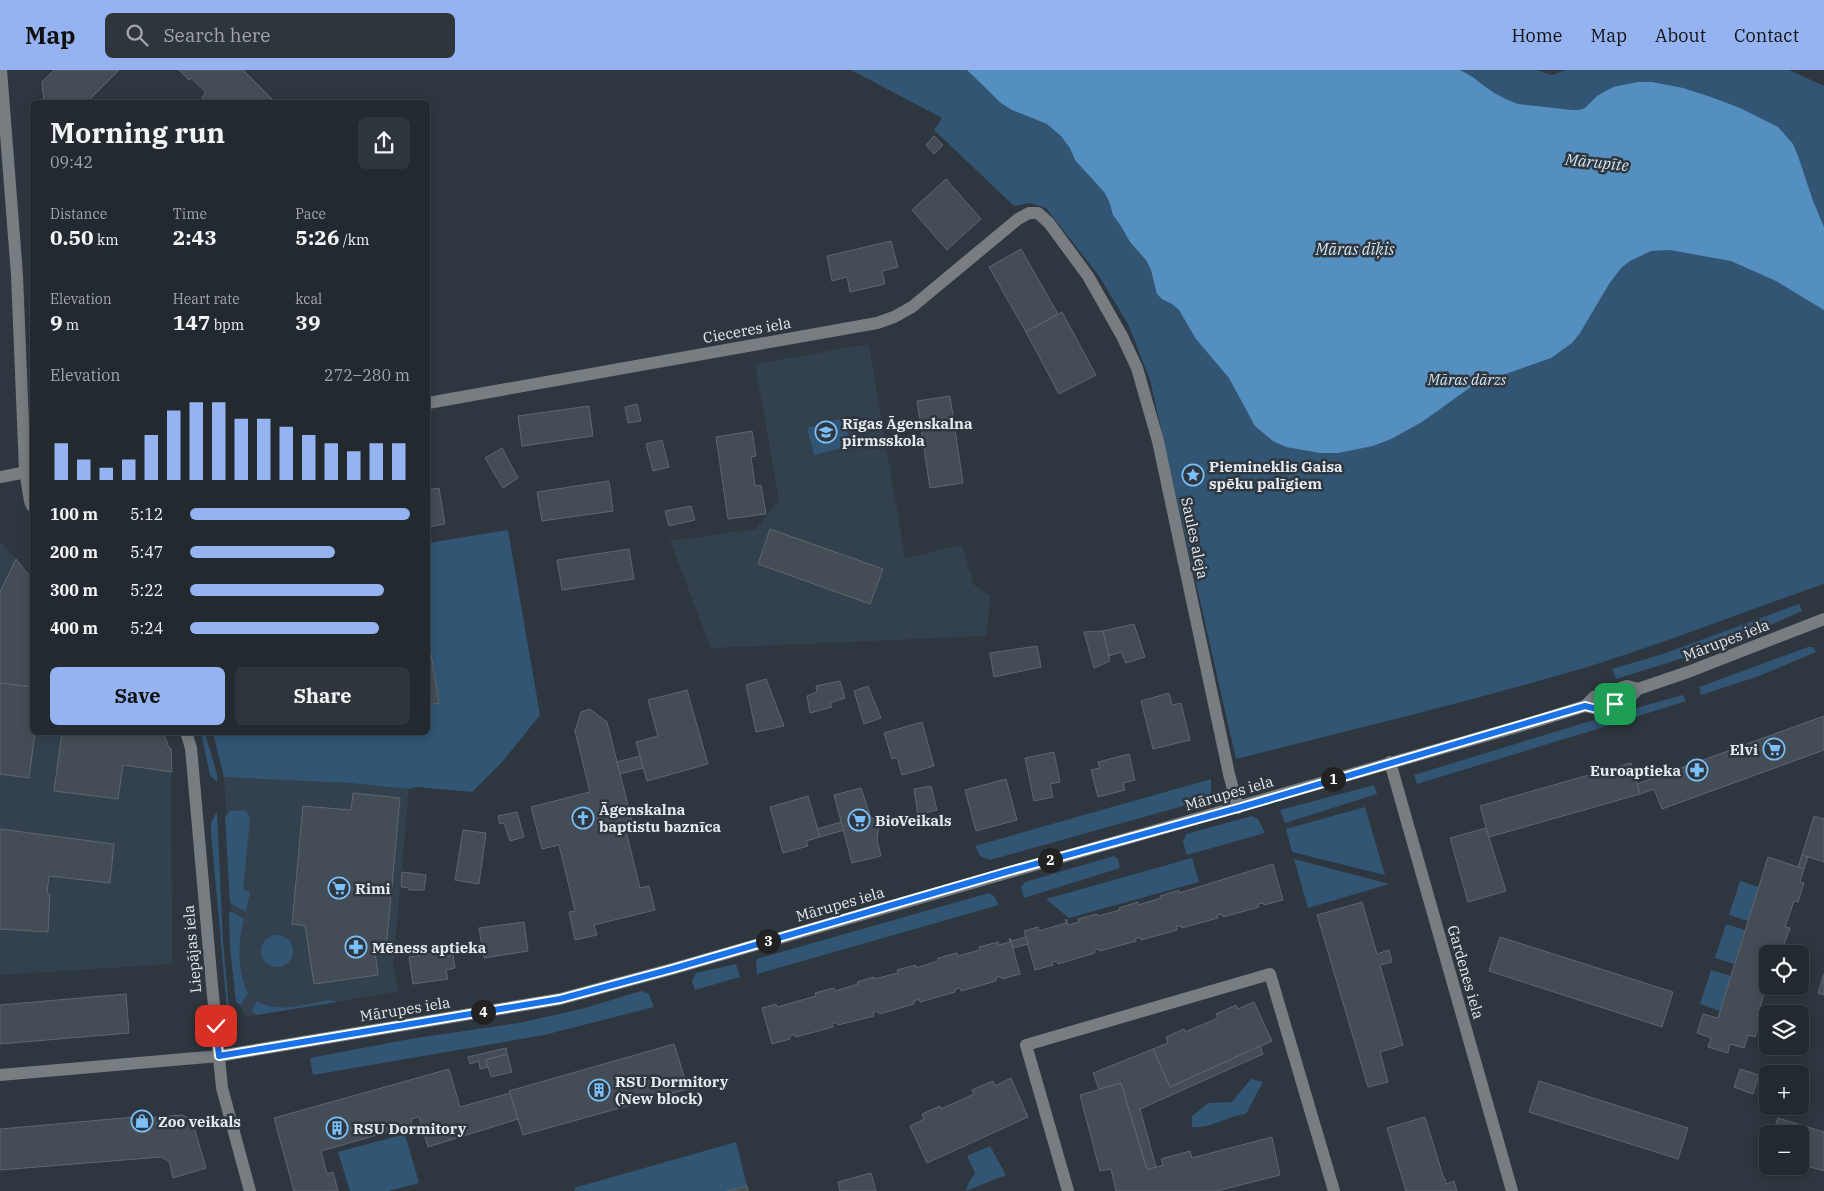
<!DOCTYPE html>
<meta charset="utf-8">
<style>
:root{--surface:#22292f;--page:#2e353b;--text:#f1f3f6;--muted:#a2a6aa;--line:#3f454b;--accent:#95b2f1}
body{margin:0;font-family:"IBM Plex Serif",serif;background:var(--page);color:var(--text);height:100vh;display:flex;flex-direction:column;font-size:19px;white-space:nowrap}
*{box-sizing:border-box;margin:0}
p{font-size:16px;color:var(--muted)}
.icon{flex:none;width:28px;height:28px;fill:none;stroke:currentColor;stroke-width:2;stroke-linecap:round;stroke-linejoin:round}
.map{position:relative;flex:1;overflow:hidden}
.details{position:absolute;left:30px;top:30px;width:400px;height:635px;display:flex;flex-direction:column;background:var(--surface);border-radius:8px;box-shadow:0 2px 12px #0003,0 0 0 1px var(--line)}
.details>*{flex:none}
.fabs{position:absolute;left:1759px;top:875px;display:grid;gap:10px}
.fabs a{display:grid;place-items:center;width:50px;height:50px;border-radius:8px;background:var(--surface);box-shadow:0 2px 12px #0003,0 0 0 1px var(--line);font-size:25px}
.pin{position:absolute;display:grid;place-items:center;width:42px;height:42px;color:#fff;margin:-21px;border-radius:10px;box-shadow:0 2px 8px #0006}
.km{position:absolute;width:25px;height:25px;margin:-12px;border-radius:50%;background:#222;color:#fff;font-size:14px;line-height:25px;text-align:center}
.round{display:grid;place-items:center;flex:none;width:52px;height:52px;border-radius:8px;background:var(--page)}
.headline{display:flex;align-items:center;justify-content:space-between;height:85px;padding:0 20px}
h1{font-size:28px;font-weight:700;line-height:38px}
.stats{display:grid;grid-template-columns:repeat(3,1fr);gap:8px;height:85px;padding:5px 20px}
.stats div{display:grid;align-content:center}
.stats b{font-size:21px;font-weight:700}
.stats small{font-size:14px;font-weight:400}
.stats p{font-size:14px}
.chart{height:140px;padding:10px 20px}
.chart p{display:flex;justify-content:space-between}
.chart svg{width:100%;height:90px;margin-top:5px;stroke:var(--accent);stroke-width:6}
.primary-button{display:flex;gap:10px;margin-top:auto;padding:10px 20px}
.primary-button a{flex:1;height:58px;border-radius:8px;background:var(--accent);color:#111;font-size:20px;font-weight:700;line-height:58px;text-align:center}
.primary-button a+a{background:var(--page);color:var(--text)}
ul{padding:0 20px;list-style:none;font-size:16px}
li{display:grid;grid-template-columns:80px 60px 1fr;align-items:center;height:38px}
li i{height:12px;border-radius:6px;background:var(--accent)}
header{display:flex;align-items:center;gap:30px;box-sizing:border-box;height:70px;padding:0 25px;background:var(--accent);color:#111}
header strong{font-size:24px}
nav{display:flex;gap:28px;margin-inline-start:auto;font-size:18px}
.search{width:350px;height:45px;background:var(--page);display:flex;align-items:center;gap:12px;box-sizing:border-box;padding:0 18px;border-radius:8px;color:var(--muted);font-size:19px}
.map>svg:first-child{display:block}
</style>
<header>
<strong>Map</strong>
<div class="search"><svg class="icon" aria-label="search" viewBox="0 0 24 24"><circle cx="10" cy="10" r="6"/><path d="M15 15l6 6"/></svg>Search here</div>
<nav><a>Home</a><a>Map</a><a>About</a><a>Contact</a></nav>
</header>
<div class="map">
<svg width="1824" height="1121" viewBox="0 0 1824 1121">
<rect width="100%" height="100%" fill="#2e373f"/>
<g fill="#33404d">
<polygon points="869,274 905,488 962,475 974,515 991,526 986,566 711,578 670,471 756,459 779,430 755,294"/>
<polygon points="0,471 32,509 32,662 163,663 169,678 171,678 172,894 0,905"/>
<polygon points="224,707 290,708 409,719 394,888 393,897 399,921 246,947 237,932"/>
</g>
<g fill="#315573">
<path d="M851 0H1536L1552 5 1566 0H1789L1824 16V514C1742 542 1660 575 1577 600 1464 633 1350 660 1236 689L1150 310 1128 254 1099 206 1046 138 1030 133 1014 136 934 60 942 48Z"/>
<polygon points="844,348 851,376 814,385 807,358"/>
<polygon points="508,460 540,645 503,691 472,722 417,717 409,719 348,713 224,707 213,663 428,662 428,635 439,633 428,565 428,473"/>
<polygon points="1799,534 1802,541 1725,575 1616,609 1612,599 1663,584"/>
<polygon points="1808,577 1813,577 1816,582 1759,606 1701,625 1699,617"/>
<polygon points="1683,625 1686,631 1629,649 1622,642"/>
<polygon points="1610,645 1617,653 1417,714 1414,705"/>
<polygon points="201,663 205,663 217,704 217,712 210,705"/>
<polygon points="1211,709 1211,722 1208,729 990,790 980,786 975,776"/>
<polygon points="1374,715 1377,724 1285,753 1280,740"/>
<polygon points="1365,737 1385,805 1292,782 1286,759"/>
<polygon points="246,740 249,745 250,750 243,819 250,822 246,842 230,833 225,747 230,741"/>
<polygon points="217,742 223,871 229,939 227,939 211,762 211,752"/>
<polygon points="1252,746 1258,749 1265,763 1187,785 1183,772 1186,764"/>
<polygon points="1114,786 1118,789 1120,798 1024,828 1021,817 1025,812"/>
<polygon points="1192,788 1199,812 1069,848 1046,829"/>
<polygon points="1294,789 1389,814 1308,838"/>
<polygon points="1740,811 1759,817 1748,851 1729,845"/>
<polygon points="989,823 994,826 999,835 757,904 756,893 757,889"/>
<path d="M231 841 244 849C238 873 237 901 248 923L242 933 239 934 236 932 230 878 229 843Z"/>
<polygon points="1726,854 1745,860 1734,894 1715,888"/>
<circle cx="277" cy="881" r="16"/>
<polygon points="736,894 740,907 695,920 692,911 696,903"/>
<polygon points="1711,900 1731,906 1720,941 1700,934"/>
<polygon points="641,921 649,924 654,937 544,965 313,1005 310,988 410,969 519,953 585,938"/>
<path d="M330 930 337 932 256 945 252 941 257 931C279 944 306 934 330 930Z"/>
<path d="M1251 1009 1263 1012 1246 1044C1227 1046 1211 1059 1192 1057V1046L1208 1033 1232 1032Z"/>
<polygon points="405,1064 419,1113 388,1121 350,1121 338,1082"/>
<polygon points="736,1072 747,1116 727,1121 575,1121 574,1118"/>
<polygon points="990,1076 1006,1105 966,1121 968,1114 975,1103 967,1086"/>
</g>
<path fill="#558fbf" d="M967 0H1460C1465 3 1470 5 1474 8 1487 19 1501 28 1518 34L1572 40H1579L1585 38 1597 26 1613 17 1638 12H1652L1683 18 1711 27 1740 38 1778 57 1793 74 1798 86 1813 131 1824 157V240L1776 211 1731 191 1670 180 1651 181 1630 191 1621 198 1609 214 1580 263 1572 273 1551 288 1472 316 1422 352 1391 369 1373 376 1338 383H1320L1286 377 1273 371 1255 356 1229 308 1196 269 1179 240 1172 234 1162 229 1157 224 1151 200 1146 190 1130 172 1121 156 1113 145 1109 131 1104 122 1075 90 1070 78 1061 66 1047 54 1012 40 1001 33Z"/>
<g fill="#444d55" stroke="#5d6770">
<polygon points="54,0 119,0 89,30 89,32 44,32 42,12"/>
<polygon points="179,0 243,0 275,32 208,32 202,27 206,22 191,8 189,10"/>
<polygon points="934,66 943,75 934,84 926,75"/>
<polygon points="946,109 981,149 947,180 912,140"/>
<polygon points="891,171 898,197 882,201 885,214 850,222 847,207 832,211 827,186"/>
<polygon points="1021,179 1058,244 1026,262 989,197"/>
<polygon points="1062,242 1096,305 1059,324 1026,262"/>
<polygon points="950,326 963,413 930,418 917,331"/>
<polygon points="637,334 641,351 628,353 625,337"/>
<polygon points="589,336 593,366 522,376 518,346"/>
<polygon points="752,361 756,386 751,387 755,416 761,415 766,444 728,449 716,367"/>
<polygon points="662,370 669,397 653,401 646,374"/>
<polygon points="502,378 518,408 503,418 485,388"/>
<polygon points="609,411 613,441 542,451 537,422"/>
<polygon points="439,418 445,454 428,457 428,420"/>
<polygon points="691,436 695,450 669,456 665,441"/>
<polygon points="770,459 883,499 870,534 758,494"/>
<polygon points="629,479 634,509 562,520 557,490"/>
<polygon points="16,489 32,509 32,617 0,613 0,522"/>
<polygon points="1134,554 1145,587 1126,593 1121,582 1109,586 1103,561"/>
<polygon points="1103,561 1110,591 1094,598 1084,562"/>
<polygon points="428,565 439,633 428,635"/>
<polygon points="1037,576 1041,597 994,607 990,583"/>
<polygon points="766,609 784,656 756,662 746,615"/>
<polygon points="840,611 845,628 830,633 832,637 810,643 807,626 817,622 816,616"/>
<polygon points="0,613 32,617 32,662 35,662 29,708 0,704"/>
<polygon points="868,616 881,648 864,654 854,621"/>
<polygon points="687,620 708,694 647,711 636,672 658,666 648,630"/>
<polygon points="1169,623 1172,635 1181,633 1190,670 1153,679 1141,631"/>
<polygon points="590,639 607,652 634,759 626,761 640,818 649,816 655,840 594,855 597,865 575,870 569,842 575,841 559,775 542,779 531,737 590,722 575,661 581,642"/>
<polygon points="1824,646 1824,680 1662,739 1654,719 1640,724 1637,714"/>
<polygon points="922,652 934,696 902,705 897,687 892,689 884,663"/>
<polygon points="62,662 163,662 169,678 171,678 172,702 123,695 118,729 54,721"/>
<polygon points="1054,682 1060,712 1050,714 1053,727 1034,731 1025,688"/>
<polygon points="1129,684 1135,710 1123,713 1125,720 1098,727 1091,700 1100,698 1098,692"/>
<polygon points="640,686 643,698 620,704 617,692"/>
<polygon points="1631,693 1640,724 1489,767 1480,736"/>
<polygon points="1006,709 1017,750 976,761 965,720"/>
<polygon points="931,716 937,740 918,745 914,719"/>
<polygon points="861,718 871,748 876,749 879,754 877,770 881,786 852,793 834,725"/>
<polygon points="353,723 400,728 386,880 375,882 378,905 314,914 305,856 292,854 303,736 351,740"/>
<polygon points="808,726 820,767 806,771 808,776 783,783 770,737"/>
<polygon points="517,742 524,767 510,771 504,753 500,754 498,746"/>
<polygon points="1814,746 1824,749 1824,792 1802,785"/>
<polygon points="841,752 844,760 820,767 817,759"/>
<polygon points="1486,758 1506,821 1468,832 1450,768"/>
<polygon points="0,759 114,774 110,813 49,806 47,823 50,824 48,862 0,859"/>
<polygon points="463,760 486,763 479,814 455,810"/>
<polygon points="1802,785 1808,787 1804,799 1798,797"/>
<polygon points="1768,787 1804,799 1800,812 1804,813 1798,832 1794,831 1785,857 1790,858 1783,877 1779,876 1777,884 1768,884 1768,916 1771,916 1769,922 1765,921 1757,946 1761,948 1755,967 1748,965 1744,978 1730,974 1728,983 1708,977 1711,968 1697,963 1703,944 1718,948"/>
<polygon points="1273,794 1283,830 1264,835 1263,833 1258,834 1259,837 1223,847 1222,844 1217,845 1218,848 1182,858 1181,856 1179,856 1176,857 1177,860 1141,870 1140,867 1138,868 1135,869 1136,871 1100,881 1099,879 1094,880 1095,883 1058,894 1057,891 1052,892 1053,895 1035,900 1024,861 1038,857 1039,861 1066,853 1066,849 1068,855 1079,852 1078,849 1097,844 1098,846 1120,840 1119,838 1138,832 1138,835 1161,828 1160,826 1179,820 1179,823"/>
<polygon points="402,802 426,805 424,820 409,820 409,818 401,817"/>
<polygon points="1362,832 1377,884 1389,880 1392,892 1380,895 1403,975 1380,982 1388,1012 1368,1017 1317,845"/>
<polygon points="524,852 528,881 484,888 479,858"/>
<polygon points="1026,867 1028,874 1013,878 1011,871"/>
<polygon points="1500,867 1673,922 1662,957 1489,901"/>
<polygon points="1010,868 1020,904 1002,909 1001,907 998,907 996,908 996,911 961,921 960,918 957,919 955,920 955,922 920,932 919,929 914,931 914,934 879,944 878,941 875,942 873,942 874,946 838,955 837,953 834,953 832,954 833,957 796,967 795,965 792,965 790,966 790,969 772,974 762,938 776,934 777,937 816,926 815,923 834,918 835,921 858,914 857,912 874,907 874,909 898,903 897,900 916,895 916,898 938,891 938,888 957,883 958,886 980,880 979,877 998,872 999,875 1010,872 1009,869"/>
<polygon points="441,882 441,887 453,885 455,898 446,900 448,909 413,914 409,887"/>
<polygon points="1824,904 1824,925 1818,923"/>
<polygon points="126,924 129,963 0,974 0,935"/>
<polygon points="1254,932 1272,971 1170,1017 1153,979 1168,973 1166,967 1184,959 1185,962 1218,948 1216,944 1236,935 1238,939"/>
<polygon points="674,974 688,1019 523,1065 509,1021"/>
<polygon points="1260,976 1263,984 1140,1039 1156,1097 1147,1100 1121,1013 1099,1019 1093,1003 1153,979 1170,1017"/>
<polygon points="506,978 507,984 486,990 488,997 480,999 479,991 470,994 468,987"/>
<polygon points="507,984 512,1002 491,1007 486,990"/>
<polygon points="449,999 460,1037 510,1023 518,1049 428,1077 419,1047 411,1049 412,1055 321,1081 327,1104 333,1102 338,1121 294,1121 274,1048"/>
<polygon points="1740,999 1759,1005 1753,1024 1734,1017"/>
<polygon points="1011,1008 1028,1047 927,1093 910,1056 924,1049 922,1044 940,1036 941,1039 974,1024 972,1020 993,1011 995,1016"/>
<polygon points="1539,1011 1688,1058 1678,1089 1529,1042"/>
<polygon points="1121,1013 1147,1100 1163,1095 1161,1089 1190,1081 1192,1088 1272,1067 1280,1105 1217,1121 1116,1121 1111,1099 1100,1101 1080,1025"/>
<polygon points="182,1045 192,1050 206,1098 173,1108 169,1091 161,1087 0,1100 0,1059 146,1046 146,1048"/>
<polygon points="1425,1047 1444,1109 1445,1109 1446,1114 1454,1111 1457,1121 1406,1121 1387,1058"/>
<polygon points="1778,1048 1824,1062 1824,1101 1800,1094 1800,1064 1772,1064"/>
<polygon points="871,1103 876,1121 840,1121 838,1112"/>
<polygon points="747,1116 748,1121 727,1121"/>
</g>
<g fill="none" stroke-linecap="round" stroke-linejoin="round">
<g stroke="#787d81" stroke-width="12">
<polyline points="1,0 17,205 25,401 30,431 32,436"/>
<polyline points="428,333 877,253 894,247 912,237 1018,149 1029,143 1038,143 1049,153 1088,206 1122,266 1137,298 1158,371 1229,704 1238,738"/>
<polyline points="0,407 32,401"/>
<polyline points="1585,636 1597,639 1627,631 1638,619 1688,602 1824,549"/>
<polyline points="186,662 191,678 212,915 222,1018 250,1121"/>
<polyline points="1390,692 1512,1121"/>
<polyline points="0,1005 219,986 560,929 672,899 1537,651 1585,636 1594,627 1611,621 1627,616 1638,619"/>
<polyline points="1068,1121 1026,975 1270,904 1334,1121"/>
</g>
</g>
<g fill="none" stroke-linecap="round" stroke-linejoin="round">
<g stroke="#fff" stroke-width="10">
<polyline id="route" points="216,956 219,986 560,929 672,899 1006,802 1238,738 1585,636 1597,639 1615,634"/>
</g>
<use href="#route" stroke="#1a73e8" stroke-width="6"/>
</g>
<defs>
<g id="school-ring" transform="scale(1.125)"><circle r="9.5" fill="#2e373f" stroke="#7abff8" stroke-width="1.5"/><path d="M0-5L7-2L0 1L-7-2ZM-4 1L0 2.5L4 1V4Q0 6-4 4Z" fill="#7abff8"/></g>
<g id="sight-ring" transform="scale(1.125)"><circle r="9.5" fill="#2e373f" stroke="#7abff8" stroke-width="1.5"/><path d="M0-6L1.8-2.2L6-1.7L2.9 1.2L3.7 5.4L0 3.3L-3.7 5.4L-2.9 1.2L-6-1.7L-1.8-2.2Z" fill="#7abff8"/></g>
<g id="supermarket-ring" transform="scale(1.125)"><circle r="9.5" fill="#2e373f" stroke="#7abff8" stroke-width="1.5"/><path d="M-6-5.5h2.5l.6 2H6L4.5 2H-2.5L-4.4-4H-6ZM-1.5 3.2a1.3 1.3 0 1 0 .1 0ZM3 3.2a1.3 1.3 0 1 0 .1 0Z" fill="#7abff8"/></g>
<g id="pharmacy-ring" transform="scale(1.125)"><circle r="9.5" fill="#2e373f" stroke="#7abff8" stroke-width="1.5"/><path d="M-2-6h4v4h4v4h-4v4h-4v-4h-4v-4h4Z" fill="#7abff8"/></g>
<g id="church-ring" transform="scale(1.125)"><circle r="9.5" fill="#2e373f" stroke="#7abff8" stroke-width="1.5"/><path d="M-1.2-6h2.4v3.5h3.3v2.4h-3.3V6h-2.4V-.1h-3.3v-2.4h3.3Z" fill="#7abff8"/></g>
<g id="building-ring" transform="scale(1.125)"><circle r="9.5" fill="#2e373f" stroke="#7abff8" stroke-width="1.5"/><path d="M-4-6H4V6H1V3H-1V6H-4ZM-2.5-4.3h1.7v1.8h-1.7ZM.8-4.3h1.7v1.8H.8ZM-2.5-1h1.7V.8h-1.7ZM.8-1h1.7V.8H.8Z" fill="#7abff8"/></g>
<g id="shop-ring" transform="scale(1.125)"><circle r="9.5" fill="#2e373f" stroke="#7abff8" stroke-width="1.5"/><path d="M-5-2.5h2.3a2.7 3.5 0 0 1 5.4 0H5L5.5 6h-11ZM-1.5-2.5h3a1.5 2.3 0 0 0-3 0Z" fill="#7abff8"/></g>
</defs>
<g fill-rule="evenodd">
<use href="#school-ring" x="826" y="362"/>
<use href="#sight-ring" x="1193" y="405"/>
<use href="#supermarket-ring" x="1774" y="679"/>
<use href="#pharmacy-ring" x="1697" y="700"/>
<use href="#church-ring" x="583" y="748"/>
<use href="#supermarket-ring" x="859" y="750"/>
<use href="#supermarket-ring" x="339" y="818"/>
<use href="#pharmacy-ring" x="356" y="877"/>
<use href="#building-ring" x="599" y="1020"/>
<use href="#shop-ring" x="142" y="1051"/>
<use href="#building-ring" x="337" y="1058"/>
</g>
<g text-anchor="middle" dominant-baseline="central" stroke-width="5" stroke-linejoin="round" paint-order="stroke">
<g font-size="15" fill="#e4e9ee" stroke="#2e373f">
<text transform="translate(747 260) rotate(-10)">Cieceres iela</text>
<text transform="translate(1195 468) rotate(78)">Saules aleja</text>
<text transform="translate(1726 570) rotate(-21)">Mārupes iela</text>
<text transform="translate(1229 723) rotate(-16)">Mārupes iela</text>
<text transform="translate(840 834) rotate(-16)">Mārupes iela</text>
<text transform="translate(192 879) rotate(-95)">Liepājas iela</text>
<text transform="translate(1466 902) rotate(74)">Gardenes iela</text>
<text transform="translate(405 939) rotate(-9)">Mārupes iela</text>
</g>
<g font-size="15" font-style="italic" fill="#d6e5f3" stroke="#2e373f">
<text x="1467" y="309">Māras dārzs</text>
</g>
<g font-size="15" font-weight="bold" fill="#e4e9ee" stroke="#2e373f" text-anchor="start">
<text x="842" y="353">Rīgas Āgenskalna<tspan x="842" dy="17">pirmsskola</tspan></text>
<text x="1209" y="396">Piemineklis Gaisa<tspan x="1209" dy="17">spēku palīgiem</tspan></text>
<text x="1758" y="679" text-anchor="end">Elvi</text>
<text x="1681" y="700" text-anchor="end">Euroaptieka</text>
<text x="599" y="739">Āgenskalna<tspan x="599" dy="17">baptistu baznīca</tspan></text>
<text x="875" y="750">BioVeikals</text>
<text x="355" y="818">Rimi</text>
<text x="372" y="877">Mēness aptieka</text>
<text x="615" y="1011">RSU Dormitory<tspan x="615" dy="17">(New block)</tspan></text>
<text x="158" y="1051">Zoo veikals</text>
<text x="353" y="1058">RSU Dormitory</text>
</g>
<g font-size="16" font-style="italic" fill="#d3e3f0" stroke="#2e373f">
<text transform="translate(1597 92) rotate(6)">Mārupīte</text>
<text x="1355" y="179">Māras dīķis</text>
</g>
</g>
</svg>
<div class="fabs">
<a><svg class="icon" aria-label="locate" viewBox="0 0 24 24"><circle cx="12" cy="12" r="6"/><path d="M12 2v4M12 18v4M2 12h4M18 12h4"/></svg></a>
<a><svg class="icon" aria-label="layers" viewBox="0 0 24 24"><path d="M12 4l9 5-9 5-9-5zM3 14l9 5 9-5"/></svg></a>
<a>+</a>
<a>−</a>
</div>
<div class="pin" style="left:1615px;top:634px;background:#1e9e55"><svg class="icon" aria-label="arrive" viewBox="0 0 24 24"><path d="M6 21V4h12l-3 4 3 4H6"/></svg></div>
<div class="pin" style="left:216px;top:956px;background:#d93025"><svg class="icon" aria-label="check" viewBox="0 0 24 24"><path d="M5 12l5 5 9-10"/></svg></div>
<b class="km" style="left:1333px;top:709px">1</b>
<b class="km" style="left:1050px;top:790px">2</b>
<b class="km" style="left:768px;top:871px">3</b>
<b class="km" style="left:483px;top:942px">4</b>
<section class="details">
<div class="headline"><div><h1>Morning run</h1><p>09:42</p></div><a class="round"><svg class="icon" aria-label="share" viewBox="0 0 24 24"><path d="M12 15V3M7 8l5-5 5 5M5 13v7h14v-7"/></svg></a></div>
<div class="stats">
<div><p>Distance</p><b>0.50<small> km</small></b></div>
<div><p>Time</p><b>2:43</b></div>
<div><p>Pace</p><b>5:26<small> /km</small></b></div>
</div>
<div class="stats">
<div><p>Elevation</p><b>9<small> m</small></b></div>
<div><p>Heart rate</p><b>147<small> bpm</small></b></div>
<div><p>kcal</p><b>39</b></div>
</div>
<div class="chart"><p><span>Elevation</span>272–280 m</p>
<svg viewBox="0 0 160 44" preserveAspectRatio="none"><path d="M5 44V26M15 44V34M25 44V38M35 44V34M45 44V22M55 44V10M65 44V6M75 44V6M85 44V14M95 44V14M105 44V18M115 44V22M125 44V26M135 44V30M145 44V26M155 44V26"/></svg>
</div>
<ul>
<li><b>100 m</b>5:12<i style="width:100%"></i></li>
<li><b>200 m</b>5:47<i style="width:66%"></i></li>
<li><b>300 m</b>5:22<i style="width:88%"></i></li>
<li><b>400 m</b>5:24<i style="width:86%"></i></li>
</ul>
<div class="primary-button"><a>Save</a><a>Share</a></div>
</section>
</div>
